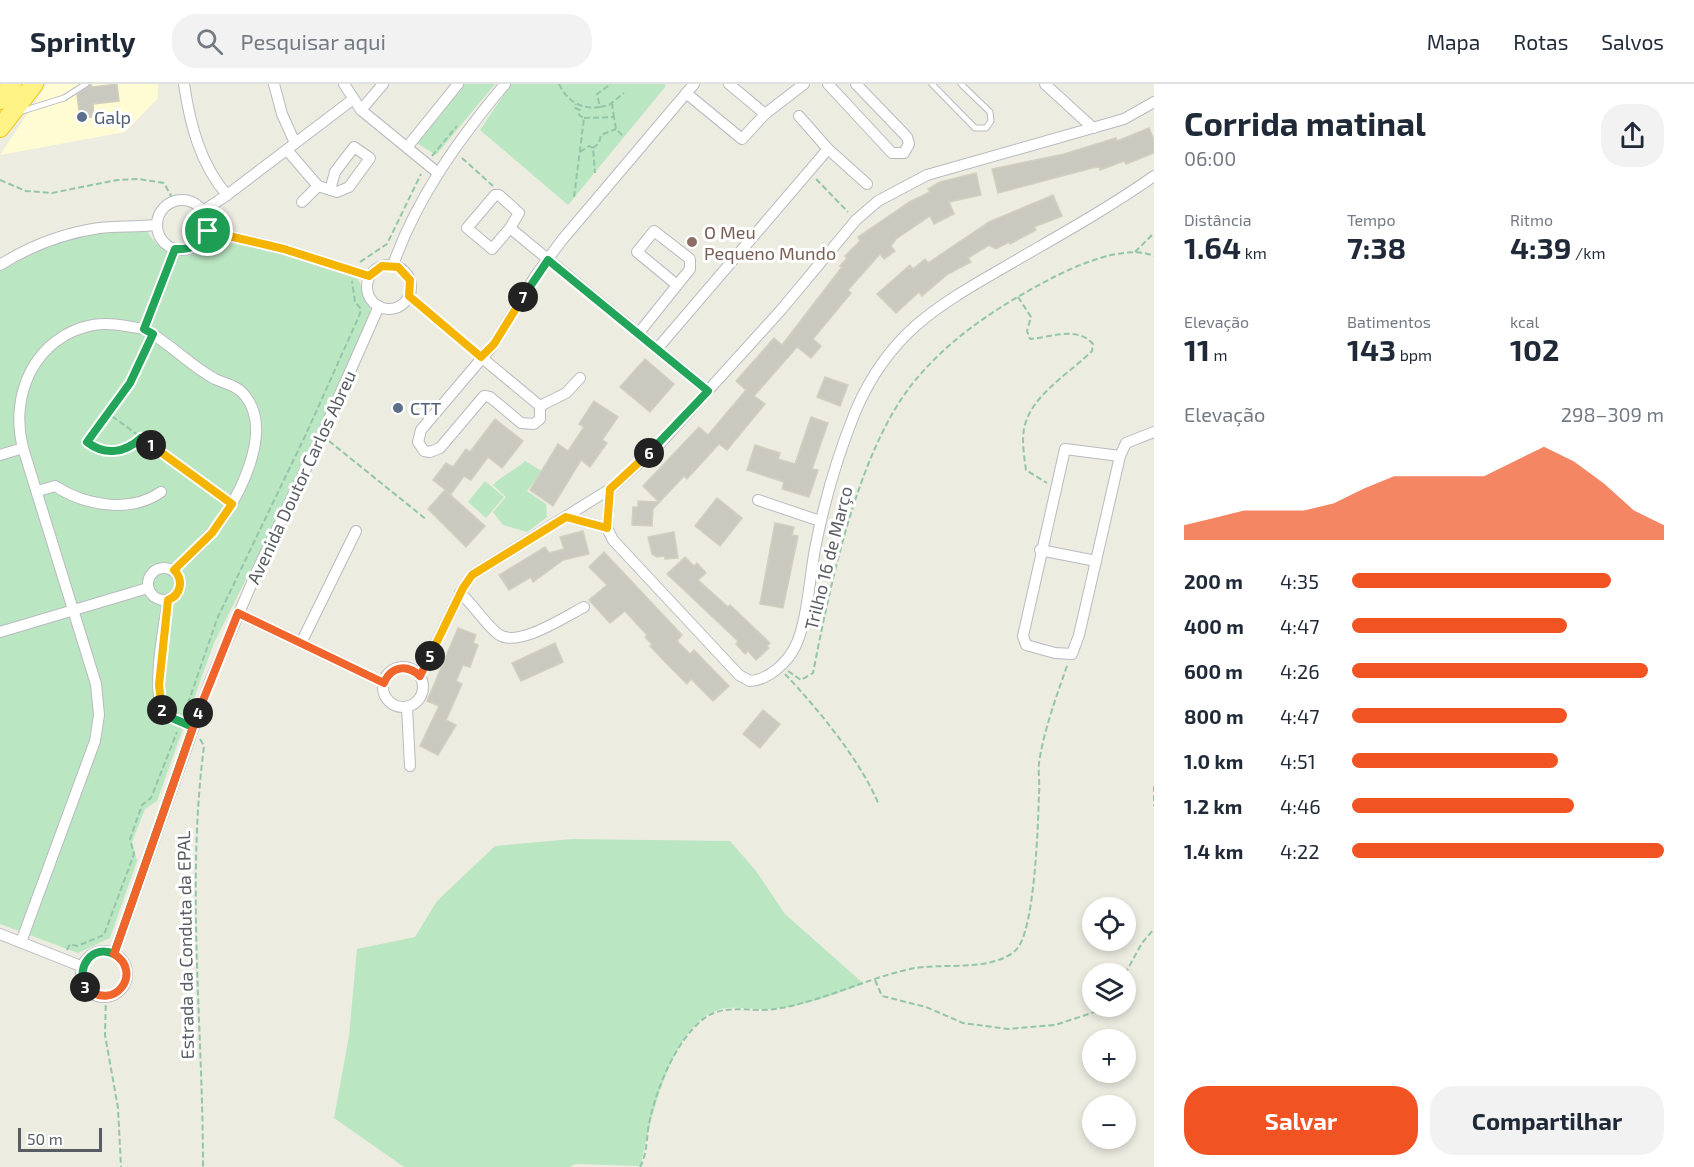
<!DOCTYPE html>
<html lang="pt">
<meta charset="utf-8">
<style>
:root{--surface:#fff;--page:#f2f2f3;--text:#1f2937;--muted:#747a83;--line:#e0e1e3;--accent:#f15323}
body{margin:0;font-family:"Exo 2",sans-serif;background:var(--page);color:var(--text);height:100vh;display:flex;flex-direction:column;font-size:22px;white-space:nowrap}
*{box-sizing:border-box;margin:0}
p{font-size:20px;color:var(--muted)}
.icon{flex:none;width:33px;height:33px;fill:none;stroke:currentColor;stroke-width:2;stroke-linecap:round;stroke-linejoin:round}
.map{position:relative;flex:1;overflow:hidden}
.details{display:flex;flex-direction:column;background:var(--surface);width:540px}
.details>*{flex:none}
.tools{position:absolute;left:1082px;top:813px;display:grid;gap:12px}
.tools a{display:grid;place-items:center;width:54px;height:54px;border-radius:50%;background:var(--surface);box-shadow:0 3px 9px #0003;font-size:30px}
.scale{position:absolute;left:18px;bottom:15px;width:84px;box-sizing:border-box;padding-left:6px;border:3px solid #595c62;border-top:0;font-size:16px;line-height:21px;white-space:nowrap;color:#595c62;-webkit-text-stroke:4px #fff;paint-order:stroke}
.pin{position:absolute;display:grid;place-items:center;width:51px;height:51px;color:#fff;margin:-26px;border:3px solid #fff;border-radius:50%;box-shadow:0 2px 6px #0007}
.km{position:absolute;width:30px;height:30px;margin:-15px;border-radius:50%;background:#222;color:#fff;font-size:16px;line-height:30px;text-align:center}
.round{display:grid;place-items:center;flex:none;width:63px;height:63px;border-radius:24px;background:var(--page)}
.head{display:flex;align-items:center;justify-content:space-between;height:102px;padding:0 30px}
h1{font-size:33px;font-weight:700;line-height:45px}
.metrics{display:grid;grid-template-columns:repeat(3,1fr);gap:9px;height:102px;padding:6px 30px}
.metrics div{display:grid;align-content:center}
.metrics b{font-size:30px;font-weight:700}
.metrics small{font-size:16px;font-weight:400}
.metrics p{font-size:16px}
.chart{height:168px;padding:12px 30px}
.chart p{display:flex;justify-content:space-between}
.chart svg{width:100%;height:108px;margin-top:6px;fill:var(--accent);opacity:.7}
.action{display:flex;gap:12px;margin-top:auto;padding:12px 30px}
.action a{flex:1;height:69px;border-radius:24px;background:var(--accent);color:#fff;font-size:24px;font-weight:700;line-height:69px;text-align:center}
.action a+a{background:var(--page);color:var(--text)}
ul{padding:0 30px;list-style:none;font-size:20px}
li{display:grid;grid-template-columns:96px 72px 1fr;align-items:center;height:45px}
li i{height:15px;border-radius:8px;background:var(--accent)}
header{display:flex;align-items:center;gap:36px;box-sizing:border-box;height:84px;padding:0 30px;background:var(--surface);border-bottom:2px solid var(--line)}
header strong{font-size:28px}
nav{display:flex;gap:33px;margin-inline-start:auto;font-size:21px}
.search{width:420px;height:54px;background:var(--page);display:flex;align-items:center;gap:15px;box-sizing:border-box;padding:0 21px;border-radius:24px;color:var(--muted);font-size:22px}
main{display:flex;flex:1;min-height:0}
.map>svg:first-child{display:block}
</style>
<header>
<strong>Sprintly</strong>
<div class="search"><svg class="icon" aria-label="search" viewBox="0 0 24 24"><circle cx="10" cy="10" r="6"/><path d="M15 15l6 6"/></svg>Pesquisar aqui</div>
<nav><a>Mapa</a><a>Rotas</a><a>Salvos</a></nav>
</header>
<main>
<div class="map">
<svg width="1154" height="1083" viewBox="0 0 1154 1083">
<rect width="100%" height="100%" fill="#edece1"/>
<polygon fill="#fffcd4" points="47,0 158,0 158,14 125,48 0,71"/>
<g fill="#bbe6c2">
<polygon points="462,0 495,0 436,71 415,58"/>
<polygon points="511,0 664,0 666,2 568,121 480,46"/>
<path d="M146 144C155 168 195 186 209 156L279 168 357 194 370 217V229L317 354 214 559 157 717 145 725 132 758 137 777 110 854 78 869 0 840V185C45 154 94 149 146 144Z"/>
<path d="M525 377 542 387 527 407 546 420 547 433 527 448 503 441 493 428 506 413 493 401C502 391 514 387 525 377Z"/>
<polygon points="485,397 504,413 486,434 468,418"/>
<path d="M572 755 730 757 756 787 785 830 864 900C835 910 803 923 772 925 756 926 737 922 721 925 672 936 649 1040 641 1082L575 1080 570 1083H404L334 1034 349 952 357 865 415 853 437 817 495 762Z"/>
</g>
<g fill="#cac9c0" stroke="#d2cfbf" stroke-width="1.5">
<polygon points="91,0 92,3 117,0 119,17 93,20 94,33 80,34 77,11"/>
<polygon points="1149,44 1154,56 1154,69 1126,80 1124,77 1100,86 1099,83 1092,84 998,109 992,85 1064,70 1116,54 1117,57"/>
<polygon points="976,89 981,111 949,118 954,130 934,140 930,132 896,155 891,162 895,167 884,175 880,170 848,206 851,209 813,255 821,262 811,274 797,263 754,312 765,320 727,366 719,360 687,395 684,392 653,425 652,442 632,441 633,423 638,423 638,417 659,418 643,402 699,343 708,351 746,306 736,297 774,254 782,261 842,183 840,182 847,174 845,172 860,157 858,153 911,117 930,108 928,105 940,98"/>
<polygon points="1053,111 1062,132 1034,143 1036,146 1010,160 1009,158 996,165 989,161 968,174 971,178 948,190 922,212 919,208 896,229 877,210 910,181 913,185 925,175 928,179 989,138"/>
<polygon points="645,275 674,300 650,328 620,303"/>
<polygon points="825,293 848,301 840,322 817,313"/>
<polygon points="594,317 618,333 602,356 607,359 590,383 581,376 553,422 530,406 558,360 568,367 584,343 579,340"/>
<polygon points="811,333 828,339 812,385 818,386 809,413 782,405 784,398 747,386 755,361 780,369 778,375 795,380"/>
<polygon points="495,335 523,357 502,384 488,373 471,396 464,392 451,410 433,396 446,379 453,383 466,365 470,368"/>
<polygon points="445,406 485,442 466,463 428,425"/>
<polygon points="717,414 742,434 720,462 695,442"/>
<polygon points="775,439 794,443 792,451 798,452 783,524 760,520"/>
<polygon points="583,447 589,470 563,476 533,498 531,493 509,506 499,491 545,463 549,469 564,465 560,453"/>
<polygon points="674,448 678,474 665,475 664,472 657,473 652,470 648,453"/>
<polygon points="604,468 682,551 677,557 690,570 694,566 729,602 713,617 691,595 687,600 668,581 650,562 652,560 645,553 647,551 625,527 610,539 589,516 607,501 589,483"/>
<polygon points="685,473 694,482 697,479 706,489 698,496 728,523 730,521 770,559 767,562 769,564 756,576 748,567 745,570 736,560 738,557 667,490"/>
<polygon points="458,544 476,551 473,559 478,561 470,583 463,581 456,597 462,600 446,636 456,641 438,671 420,662 439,622 427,617"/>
<polygon points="555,559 563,578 521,597 512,579"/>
<polygon points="763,626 780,640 760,664 743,650"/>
</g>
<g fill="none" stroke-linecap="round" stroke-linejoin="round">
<g stroke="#b9bac0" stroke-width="7">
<g id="lane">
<polyline points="932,0 975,44 986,44 991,37 990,28 961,0"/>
<polyline points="19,28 64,14 86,0"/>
<polyline points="409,212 481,273"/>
</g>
</g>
<g stroke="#b9bac0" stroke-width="12">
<g id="street">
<path d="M184 0C190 40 200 80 227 111L352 16"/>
<polyline points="274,0 282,30 295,59"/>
<polyline points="344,0 361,26 438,89"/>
<polyline points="729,0 765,30 804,0"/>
<polyline points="828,0 892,69 904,69 909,60 907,53 856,0"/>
<polyline points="1045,0 1093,44"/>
<polyline points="686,9 742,55 765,30"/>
<polyline points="361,26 383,0"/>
<polyline points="408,62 458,0"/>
<polyline points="828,65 867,100"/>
<polyline points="287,66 318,102 337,108 349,103 370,74 354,63 335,88 330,106"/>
<circle cx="182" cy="141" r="25"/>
<polyline points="302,118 318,102"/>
<polyline points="203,127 227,111"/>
<polyline points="510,144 492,165 467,144 495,111 499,111 519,129 510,144 708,307"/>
<polyline points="208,147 284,165 369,192"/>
<path d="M0 181C30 162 65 149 99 144 118 142 137 143 155 141"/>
<path d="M393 181C417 113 459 55 505 0"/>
<circle cx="389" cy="203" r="22"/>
<polyline points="638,250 690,185 690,175 654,147 637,168 677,201"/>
<polyline points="657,265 828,65 799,32"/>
<polyline points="481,273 540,322 540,335 534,340 521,339 490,313 484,312 440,364 430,368 424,367 418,358 421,346 494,260 536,191 562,156 694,0"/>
<polyline points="540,322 566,309 580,294"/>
<polyline points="0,371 23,364"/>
<polyline points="1120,372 1079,551 1072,570 1055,569 1026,561 1023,552 1065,365 1120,372 1126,359 1154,348"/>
<path d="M610 405 607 444 613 456 739 591 750 597C768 596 787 579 795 563 807 540 810 491 815 465 824 418 838 370 856 326 889 250 935 223 1003 184 1054 154 1106 126 1154 92"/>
<path d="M38 407 55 402C84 421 130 430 161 408"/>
<polyline points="758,416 820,437"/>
<polyline points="566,433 607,444"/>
<polyline points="1040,466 1096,477"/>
<circle cx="164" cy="500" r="16"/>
<path d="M174 486C187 473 202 461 213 447 237 417 274 350 246 313 239 302 226 300 215 295 189 281 170 259 144 245L175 165"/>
<path d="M460 509C474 521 485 540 498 550 517 565 566 532 584 523"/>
<path d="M168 516C164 543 150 609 165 631L193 643"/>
<polyline points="238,529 384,599"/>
<polyline points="0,548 148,504"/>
<polyline points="301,559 356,447"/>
<circle cx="403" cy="603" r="20"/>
<polyline points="420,592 463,504 472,491 610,405 657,363 781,226 856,136 878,117 927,91 1124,35 1154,18"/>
<polyline points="407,623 410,682"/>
<polyline points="0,850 83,883"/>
<path d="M21 858 95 657 99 631 96 600 23 364C9 311 35 252 93 241 110 238 127 242 144 245"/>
<circle cx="104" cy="890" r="23"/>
<polyline points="114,870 210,597 257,487 322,351 379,222"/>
</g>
</g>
<g stroke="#eec800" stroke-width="20">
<g id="highway">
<polyline points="0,16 12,0"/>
<polyline points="0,44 34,0"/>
</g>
</g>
<g stroke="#93c5a9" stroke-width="2" stroke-dasharray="6 3" stroke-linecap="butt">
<path d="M559 0C567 17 581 26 600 23L597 10 611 0"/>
<polyline points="612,19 614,33"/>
<polyline points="600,23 609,21 624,9"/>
<polyline points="584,34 614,33 616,45 624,53"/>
<polyline points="593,64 599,59 601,51 616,45"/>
<polyline points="580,68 589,62 593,64 595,89"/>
<polyline points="432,72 457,42"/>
<polyline points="462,74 493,102"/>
<polyline points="816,95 848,128"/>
<polyline points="0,96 26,107 52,109 117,96 139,95 164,99 174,117"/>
<polyline points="574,113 584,34 579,31 580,26 575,24 576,20"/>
<polyline points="1135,168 1154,149"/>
<polyline points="360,178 387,160 421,90"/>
<path d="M1018 213 1031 233 1027 247 1030 255C1052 253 1078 242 1093 260L1092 267C1073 286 1037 308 1027 335 1020 351 1024 370 1026 386L1047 399"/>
<polyline points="109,330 130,299 148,260"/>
<path d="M141 354C125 369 105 372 87 358L109 330 223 413"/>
<polyline points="329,357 427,436"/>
<path d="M788 587 801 596 813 589C830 502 857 369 913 299 951 252 1002 220 1054 193 1080 180 1126 160 1154 172"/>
<path d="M785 590C818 625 861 677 879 721"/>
<polyline points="185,628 217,535 307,348 359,232 361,225 355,218 352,197"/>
<path d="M200 655 204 662C186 802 203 943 203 1083"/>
<polyline points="1154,702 1154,722"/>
<polyline points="67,866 70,860 77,862 104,851 134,770 130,755 142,721 151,714 177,648"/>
<polyline points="1125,890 1142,859 1154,845"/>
<polyline points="875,896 882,912 926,923 963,939 1008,945 1055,941 1098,927 1103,922"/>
<polyline points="106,912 105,951 118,1024 121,1083"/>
<path d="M640 1083C648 1069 646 1051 650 1035 658 1001 675 959 702 936 723 918 751 929 776 925 823 917 865 895 910 885 940 878 991 889 1016 866 1035 847 1038 740 1039 710 1040 700 1038 689 1039 679 1044 645 1057 611 1068 579"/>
</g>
<use href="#lane" stroke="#fff" stroke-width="5"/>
<use href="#street" stroke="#fff" stroke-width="10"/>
<use href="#highway" stroke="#fff386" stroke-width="18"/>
</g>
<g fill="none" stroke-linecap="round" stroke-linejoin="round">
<g stroke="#fff" stroke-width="12">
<path id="split-1" d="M151 361 141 354C125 369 105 372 87 358L130 299 153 250 144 245 175 165C190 166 202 161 208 147"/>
</g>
<g stroke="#fff" stroke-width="12">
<path id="split-2" d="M151 361 232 420 212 449 174 486C184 496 181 511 168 516L159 601 162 626"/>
</g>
<g stroke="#fff" stroke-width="12">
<path id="split-3" d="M85 903C76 883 92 860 114 870L193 643 165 631 162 626"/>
</g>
<g stroke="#fff" stroke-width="12">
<path id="split-4" d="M85 903C114 930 144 888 114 870L198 629"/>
</g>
<g stroke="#fff" stroke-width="12">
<path id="split-5" d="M198 629 238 529 384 599C391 582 407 580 420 592L430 572"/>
</g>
<g stroke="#fff" stroke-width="12">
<polyline id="split-6" points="430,572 463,504 472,491 566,433 607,444 610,405 649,369"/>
</g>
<g stroke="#fff" stroke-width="12">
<polyline id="split-7" points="523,213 548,176 708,307 649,369"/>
</g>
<g stroke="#fff" stroke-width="12">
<polyline id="split-8" points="208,147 284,165 369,192 382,182 398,183 410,196 409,212 481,273 494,260 523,213"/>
</g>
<use href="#split-1" stroke="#22a559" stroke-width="8"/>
<use href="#split-2" stroke="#f5b400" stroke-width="8"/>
<use href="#split-3" stroke="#22a559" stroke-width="8"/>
<use href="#split-4" stroke="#f0652b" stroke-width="8"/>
<use href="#split-5" stroke="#f0652b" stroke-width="8"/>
<use href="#split-6" stroke="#f5b400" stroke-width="8"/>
<use href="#split-7" stroke="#22a559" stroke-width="8"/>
<use href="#split-8" stroke="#f5b400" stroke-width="8"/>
</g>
<g fill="#5c6f8a" stroke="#fff" stroke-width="2">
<circle cx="82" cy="33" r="6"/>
<circle cx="398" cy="324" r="6"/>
</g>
<circle fill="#8d6e63" stroke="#fff" stroke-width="2" cx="692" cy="158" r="6"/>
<g text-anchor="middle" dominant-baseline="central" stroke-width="6" stroke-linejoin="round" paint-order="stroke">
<g font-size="18" fill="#4e5e75" stroke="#fff" text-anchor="start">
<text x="94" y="33">Galp</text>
<text x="410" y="324">CTT</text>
</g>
<g font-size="18" fill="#785e54" stroke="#fff" text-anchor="start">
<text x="704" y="148">O Meu<tspan x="704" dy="21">Pequeno Mundo</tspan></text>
</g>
<g font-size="18" fill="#595c62" stroke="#fff">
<text transform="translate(301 393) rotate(-65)">Avenida Doutor Carlos Abreu</text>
<text transform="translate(828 474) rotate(-76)">Trilho 16 de Março</text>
<text transform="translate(185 861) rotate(-91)">Estrada da Conduta da EPAL</text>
</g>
</g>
</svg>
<div class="tools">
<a><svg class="icon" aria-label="locate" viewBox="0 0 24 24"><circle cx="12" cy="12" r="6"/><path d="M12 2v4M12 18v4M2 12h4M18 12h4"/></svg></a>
<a><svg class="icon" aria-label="layers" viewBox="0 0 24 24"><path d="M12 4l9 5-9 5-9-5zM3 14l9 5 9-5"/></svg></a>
<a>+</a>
<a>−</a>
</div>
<div class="scale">50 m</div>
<div class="pin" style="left:208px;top:147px;background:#1e9e55"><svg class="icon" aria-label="arrive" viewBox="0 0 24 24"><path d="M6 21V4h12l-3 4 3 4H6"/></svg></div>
<b class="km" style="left:151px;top:361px">1</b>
<b class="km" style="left:162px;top:626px">2</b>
<b class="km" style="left:85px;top:903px">3</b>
<b class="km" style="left:198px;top:629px">4</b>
<b class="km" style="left:430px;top:572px">5</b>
<b class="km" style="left:649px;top:369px">6</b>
<b class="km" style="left:523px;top:213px">7</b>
</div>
<section class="details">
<div class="head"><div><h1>Corrida matinal</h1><p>06:00</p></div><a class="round"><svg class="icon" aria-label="share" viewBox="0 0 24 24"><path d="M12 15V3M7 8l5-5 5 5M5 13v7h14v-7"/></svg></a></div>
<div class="metrics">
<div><p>Distância</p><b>1.64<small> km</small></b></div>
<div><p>Tempo</p><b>7:38</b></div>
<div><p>Ritmo</p><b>4:39<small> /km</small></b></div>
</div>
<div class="metrics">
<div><p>Elevação</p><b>11<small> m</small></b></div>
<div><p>Batimentos</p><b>143<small> bpm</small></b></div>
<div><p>kcal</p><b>102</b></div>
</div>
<div class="chart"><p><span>Elevação</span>298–309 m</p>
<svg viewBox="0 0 160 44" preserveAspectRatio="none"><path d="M0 44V38L10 35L20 32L30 32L40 32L50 29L60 23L70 18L80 18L90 18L100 18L110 12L120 6L130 12L140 21L150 32L160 38V44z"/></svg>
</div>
<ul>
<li><b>200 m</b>4:35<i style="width:83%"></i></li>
<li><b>400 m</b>4:47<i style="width:69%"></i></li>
<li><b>600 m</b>4:26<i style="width:95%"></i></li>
<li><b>800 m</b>4:47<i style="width:69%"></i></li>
<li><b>1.0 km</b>4:51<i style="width:66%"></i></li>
<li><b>1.2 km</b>4:46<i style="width:71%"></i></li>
<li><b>1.4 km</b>4:22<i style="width:100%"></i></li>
</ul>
<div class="action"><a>Salvar</a><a>Compartilhar</a></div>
</section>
</main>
